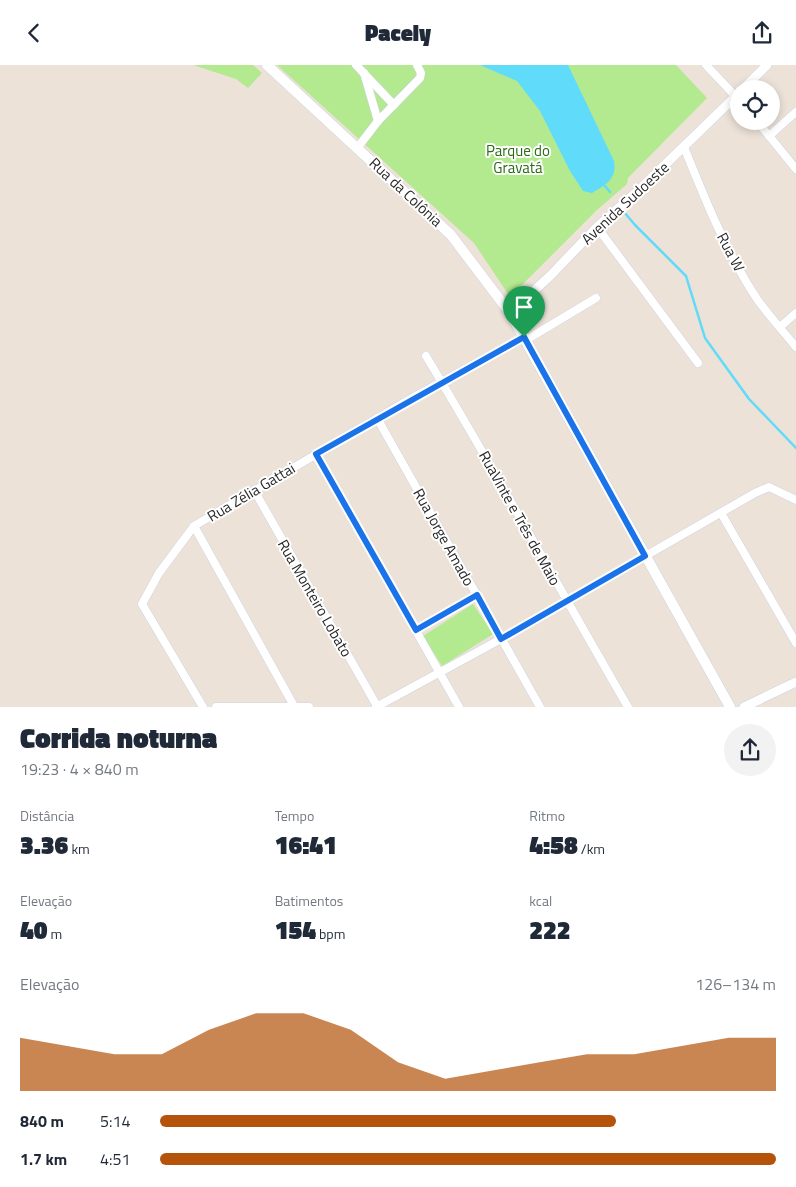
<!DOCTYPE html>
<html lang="pt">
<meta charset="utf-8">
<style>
:root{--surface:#fff;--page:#f2f2f3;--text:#1f2937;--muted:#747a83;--accent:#b45309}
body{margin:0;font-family:"Titillium Web",sans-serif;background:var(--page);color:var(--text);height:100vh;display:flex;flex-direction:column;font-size:19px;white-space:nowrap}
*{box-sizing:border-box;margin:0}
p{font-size:16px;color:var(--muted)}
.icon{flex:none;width:28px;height:28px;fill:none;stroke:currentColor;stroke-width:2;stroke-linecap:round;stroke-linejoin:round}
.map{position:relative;height:642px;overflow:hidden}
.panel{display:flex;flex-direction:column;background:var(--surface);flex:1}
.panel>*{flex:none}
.fabs{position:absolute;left:730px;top:15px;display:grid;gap:10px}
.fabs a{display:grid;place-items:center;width:50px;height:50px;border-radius:50%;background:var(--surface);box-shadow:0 2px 8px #0003;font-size:25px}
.pin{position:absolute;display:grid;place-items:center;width:42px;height:42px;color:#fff;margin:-51px -21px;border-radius:50% 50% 50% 0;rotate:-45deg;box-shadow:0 0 5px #0007}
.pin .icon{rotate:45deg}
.round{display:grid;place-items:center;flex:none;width:52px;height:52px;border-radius:26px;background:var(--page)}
.headline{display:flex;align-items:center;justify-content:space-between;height:85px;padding:0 20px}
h1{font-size:28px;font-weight:800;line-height:38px}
.metrics{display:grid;grid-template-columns:repeat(3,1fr);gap:8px;height:85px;padding:5px 20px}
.metrics div{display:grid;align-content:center}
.metrics b{font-size:25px;font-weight:800}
.metrics small{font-size:14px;font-weight:400}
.metrics p{font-size:14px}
.chart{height:140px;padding:10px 20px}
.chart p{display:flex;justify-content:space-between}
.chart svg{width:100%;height:90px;margin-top:5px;fill:var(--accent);opacity:.7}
ul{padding:0 20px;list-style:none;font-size:16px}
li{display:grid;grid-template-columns:80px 60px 1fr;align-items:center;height:38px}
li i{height:12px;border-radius:6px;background:var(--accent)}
header{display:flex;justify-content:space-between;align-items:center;height:65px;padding:0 20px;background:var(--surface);font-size:22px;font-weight:800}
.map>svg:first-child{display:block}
</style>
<header><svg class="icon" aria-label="back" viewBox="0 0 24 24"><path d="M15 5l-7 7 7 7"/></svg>Pacely<svg class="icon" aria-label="share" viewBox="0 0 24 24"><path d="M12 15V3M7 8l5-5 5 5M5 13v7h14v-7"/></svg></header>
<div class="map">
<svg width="796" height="642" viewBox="0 0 796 642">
<rect width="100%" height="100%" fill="#ece2d8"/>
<g fill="#b3e98f">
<polygon points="193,0 253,0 262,8 248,23 236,14"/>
<polygon points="277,0 676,0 707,33 628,113 627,119 597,145 510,232 474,178"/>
<polygon points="473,539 493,569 442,601 423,571"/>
</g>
<path fill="#60dbf9" d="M480 0H568L614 96C617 114 606 120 592 128L583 126 570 106 540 46 517 16Z"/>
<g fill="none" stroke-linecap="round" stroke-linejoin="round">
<g stroke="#60dbf9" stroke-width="2.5">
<polyline points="605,121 610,127"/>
<polyline points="624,147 635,160 686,211 705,273 749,334 796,383"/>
</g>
<g stroke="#cdd3e3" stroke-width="9">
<g id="minor">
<polyline points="356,0 394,40"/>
<polyline points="706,0 739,35"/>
<polyline points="364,8 378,56"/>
<polyline points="757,56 796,104"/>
<polyline points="769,71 796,47"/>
<polyline points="358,82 378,56 420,13 421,8 417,0"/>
<path d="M684 82C705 134 726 187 757 234 769 251 783 266 796 282"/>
<polyline points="597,162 698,298"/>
<polyline points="780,262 796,248"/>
<polyline points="526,275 596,233"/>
<path d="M426 291C496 407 560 525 628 642"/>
<polyline points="377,353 540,642"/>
<polyline points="316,389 459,642"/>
<polyline points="254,425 377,641"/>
<polyline points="721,448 796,578"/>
<polyline points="194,461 294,641"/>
<polyline points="416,565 477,530"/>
<polyline points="203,642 142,539 159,508 194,461 412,333 525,272"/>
<polyline points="216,642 309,642"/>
<polyline points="376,642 501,574 755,428 769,422 796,435"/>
</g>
</g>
<g stroke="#cdd3e3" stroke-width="10">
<g id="tertiary">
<polyline points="743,24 767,0"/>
<polyline points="510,248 551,210 597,162 642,122 739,28"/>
<polyline points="744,642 796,617"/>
</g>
</g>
<g stroke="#cdd3e3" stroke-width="11">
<polyline id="secondary" points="267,0 451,170 510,248 730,642"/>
</g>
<use href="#minor" stroke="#fff" stroke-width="8"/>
<use href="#tertiary" stroke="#fff" stroke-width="9"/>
<use href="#secondary" stroke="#fff" stroke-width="10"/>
</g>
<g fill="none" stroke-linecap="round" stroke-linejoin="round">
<g stroke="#fff" stroke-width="10">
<polygon id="route" points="524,272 645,491 501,574 477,530 416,565 316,389"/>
</g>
<use href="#route" stroke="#1a73e8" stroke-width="6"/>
</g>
<g text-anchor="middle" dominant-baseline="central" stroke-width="4" stroke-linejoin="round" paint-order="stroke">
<g font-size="15" fill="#2b6b13" stroke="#fff">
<text x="518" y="85">Parque do<tspan x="518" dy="17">Gravatá</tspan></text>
</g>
<g font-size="15" fill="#282828" stroke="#fff">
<text transform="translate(406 127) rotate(43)">Rua da Colônia</text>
<text transform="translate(625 138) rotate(-43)">Avenida Sudoeste</text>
<text transform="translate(731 187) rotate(62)">Rua W</text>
<text transform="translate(251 427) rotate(-31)">Rua Zélia Gattai</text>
<text transform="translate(520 453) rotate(61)">RuaVinte e Três de Maio</text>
<text transform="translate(444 472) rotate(61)">Rua Jorge Amado</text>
<text transform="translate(315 533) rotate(60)">Rua Monteiro Lobato</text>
</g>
</g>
</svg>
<div class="fabs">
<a><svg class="icon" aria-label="locate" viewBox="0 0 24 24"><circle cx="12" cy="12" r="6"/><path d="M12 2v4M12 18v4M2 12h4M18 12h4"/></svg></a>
</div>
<div class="pin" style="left:524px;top:272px;background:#1e9e55"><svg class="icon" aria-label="arrive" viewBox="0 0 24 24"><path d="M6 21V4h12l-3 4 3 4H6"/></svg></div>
</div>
<section class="panel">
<div class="headline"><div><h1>Corrida noturna</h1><p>19:23 · 4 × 840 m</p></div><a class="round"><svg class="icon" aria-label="share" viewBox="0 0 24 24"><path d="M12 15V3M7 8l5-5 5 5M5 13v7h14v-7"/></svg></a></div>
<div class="metrics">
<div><p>Distância</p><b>3.36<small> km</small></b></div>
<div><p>Tempo</p><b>16:41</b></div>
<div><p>Ritmo</p><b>4:58<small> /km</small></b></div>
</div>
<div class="metrics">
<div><p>Elevação</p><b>40<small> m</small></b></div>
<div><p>Batimentos</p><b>154<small> bpm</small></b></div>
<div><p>kcal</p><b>222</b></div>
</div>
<div class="chart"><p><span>Elevação</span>126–134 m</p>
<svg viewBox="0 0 160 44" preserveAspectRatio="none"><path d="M0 44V18L10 22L20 26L30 26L40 14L50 6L60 6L70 14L80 30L90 38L100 34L110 30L120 26L130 26L140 22L150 18L160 18V44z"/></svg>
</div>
<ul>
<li><b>840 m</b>5:14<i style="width:74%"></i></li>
<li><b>1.7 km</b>4:51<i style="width:100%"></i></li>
</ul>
</section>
